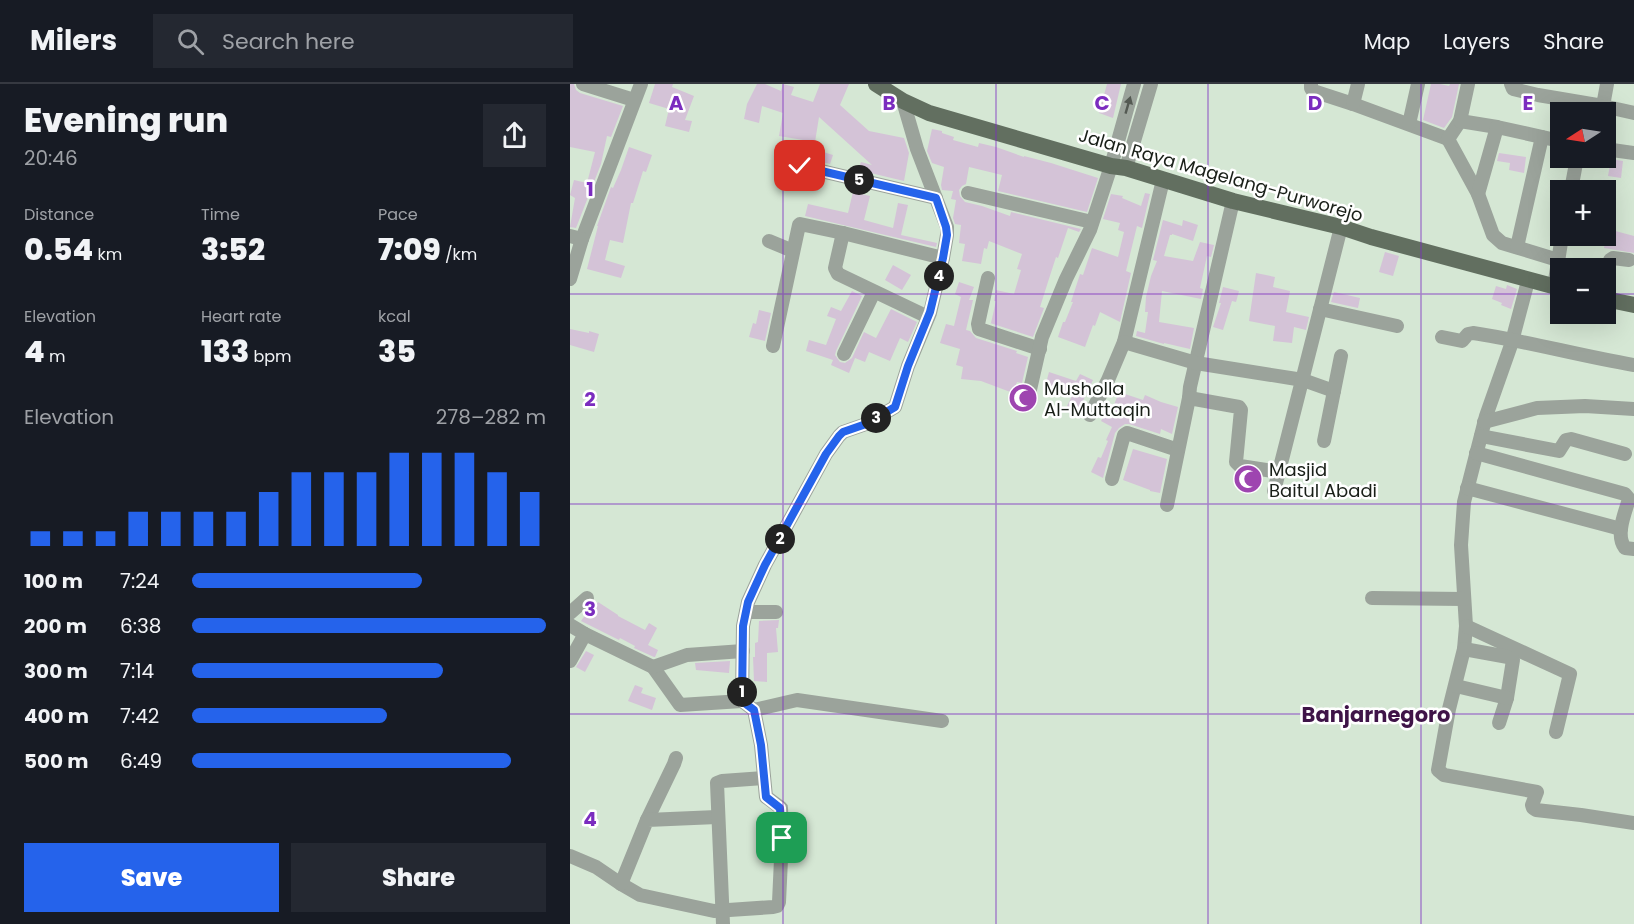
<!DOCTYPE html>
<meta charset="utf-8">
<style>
:root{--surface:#171b24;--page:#242831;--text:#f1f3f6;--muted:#9ea1a6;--line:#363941;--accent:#2563eb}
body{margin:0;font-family:Poppins,sans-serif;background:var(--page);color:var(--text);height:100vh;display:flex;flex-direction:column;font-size:22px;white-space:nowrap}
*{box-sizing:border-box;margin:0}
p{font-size:20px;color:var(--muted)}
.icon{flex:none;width:33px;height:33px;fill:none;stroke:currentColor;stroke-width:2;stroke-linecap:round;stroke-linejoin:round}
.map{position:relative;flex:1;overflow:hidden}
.panel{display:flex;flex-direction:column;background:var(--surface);width:570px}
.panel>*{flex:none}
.needle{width:39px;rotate:258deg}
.buttons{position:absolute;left:980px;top:18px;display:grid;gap:12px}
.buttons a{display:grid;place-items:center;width:66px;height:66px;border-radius:0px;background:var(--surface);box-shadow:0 6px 24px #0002;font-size:30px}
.pin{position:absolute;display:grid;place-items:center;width:51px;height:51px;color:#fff;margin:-26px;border-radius:12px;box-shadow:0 3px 9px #0006}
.km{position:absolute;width:30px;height:30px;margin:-15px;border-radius:50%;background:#222;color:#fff;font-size:16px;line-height:30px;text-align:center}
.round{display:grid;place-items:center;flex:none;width:63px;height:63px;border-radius:0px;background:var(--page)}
.head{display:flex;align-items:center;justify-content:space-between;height:102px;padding:0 24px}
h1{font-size:33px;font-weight:800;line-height:45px}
.figures{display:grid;grid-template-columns:repeat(3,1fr);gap:9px;height:102px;padding:6px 24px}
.figures div{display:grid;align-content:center}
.figures b{font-size:30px;font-weight:800}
.figures small{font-size:16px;font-weight:400}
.figures p{font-size:16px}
.chart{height:168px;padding:12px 24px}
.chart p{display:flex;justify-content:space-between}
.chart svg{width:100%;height:108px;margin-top:6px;stroke:var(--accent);stroke-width:6}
.primary-button{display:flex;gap:12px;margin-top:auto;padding:12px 24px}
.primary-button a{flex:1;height:69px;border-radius:0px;background:var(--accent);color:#fff;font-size:24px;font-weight:800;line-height:69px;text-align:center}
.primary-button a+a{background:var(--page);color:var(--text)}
ul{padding:0 24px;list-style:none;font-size:20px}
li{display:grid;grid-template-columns:96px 72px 1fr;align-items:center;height:45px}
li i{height:15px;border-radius:8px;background:var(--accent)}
header{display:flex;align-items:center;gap:36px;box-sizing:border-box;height:84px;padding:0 30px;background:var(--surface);border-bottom:2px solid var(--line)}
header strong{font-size:28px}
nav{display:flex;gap:33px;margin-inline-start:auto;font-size:21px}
.search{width:420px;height:54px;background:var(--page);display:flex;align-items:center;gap:15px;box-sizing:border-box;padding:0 21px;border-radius:0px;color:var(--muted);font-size:22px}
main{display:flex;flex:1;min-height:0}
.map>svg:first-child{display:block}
</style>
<header>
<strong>Milers</strong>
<div class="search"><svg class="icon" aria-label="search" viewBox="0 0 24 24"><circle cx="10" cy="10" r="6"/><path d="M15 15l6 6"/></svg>Search here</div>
<nav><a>Map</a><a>Layers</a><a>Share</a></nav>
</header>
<main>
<section class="panel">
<div class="head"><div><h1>Evening run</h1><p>20:46</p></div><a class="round"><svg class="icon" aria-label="share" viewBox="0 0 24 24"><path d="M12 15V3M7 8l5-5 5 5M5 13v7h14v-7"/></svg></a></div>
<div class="figures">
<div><p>Distance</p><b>0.54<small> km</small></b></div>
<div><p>Time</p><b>3:52</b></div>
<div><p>Pace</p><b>7:09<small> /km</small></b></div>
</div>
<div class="figures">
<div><p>Elevation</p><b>4<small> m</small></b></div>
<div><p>Heart rate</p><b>133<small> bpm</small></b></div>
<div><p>kcal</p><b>35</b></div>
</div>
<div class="chart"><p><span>Elevation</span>278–282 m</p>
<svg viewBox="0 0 160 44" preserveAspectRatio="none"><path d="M5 44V38M15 44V38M25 44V38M35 44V30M45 44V30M55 44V30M65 44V30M75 44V22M85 44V14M95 44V14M105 44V14M115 44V6M125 44V6M135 44V6M145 44V14M155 44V22"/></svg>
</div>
<ul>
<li><b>100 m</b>7:24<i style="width:65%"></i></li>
<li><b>200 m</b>6:38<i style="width:100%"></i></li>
<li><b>300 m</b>7:14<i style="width:71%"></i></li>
<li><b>400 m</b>7:42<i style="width:55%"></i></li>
<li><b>500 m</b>6:49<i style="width:90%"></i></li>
</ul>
<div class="primary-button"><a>Save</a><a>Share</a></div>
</section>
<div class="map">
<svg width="1064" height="840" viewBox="0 0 1064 840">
<rect width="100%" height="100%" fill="#d5e7d4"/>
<g fill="#d4c3d7">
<polygon points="0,0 4,0 6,6 10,9 53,22 41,53 37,52 31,80 6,144 0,143 5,114 0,111 4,96 17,99 25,68 0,63"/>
<polygon points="85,0 103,0 102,3 124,12 115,36 122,37 119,48 95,42 99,25 79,19"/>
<polygon points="187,0 195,0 211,7 213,0 224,3 221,11 243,18 250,0 279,0 270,21 299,47 334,54 339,69 334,97 288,86 291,78 302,81 249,33 245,58 209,52 213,29 192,22 189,39 174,35 177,20"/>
<polygon points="537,0 551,0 543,34 529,29"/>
<polygon points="861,0 870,0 879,2 880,0 889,0 882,33 874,44 853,36"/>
<polygon points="362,45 372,47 372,49 384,53 383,56 408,63 409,59 426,63 454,73 454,72 481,79 528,94 517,128 428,107 432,91 399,83 396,100 392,102 389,106 390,112 395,118 412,122 440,132 441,128 511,145 509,148 498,144 488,174 486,173 477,201 470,223 474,224 463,253 420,239 421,239 426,217 424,217 426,206 444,210 451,186 447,185 452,170 419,157 417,165 414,164 411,180 392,177 395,160 389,159 391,141 385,140 383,134 386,116 381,115 383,107 372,106 371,101 374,83 362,79 357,67"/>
<polygon points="59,63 82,71 76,88 73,87 63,119 61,119 53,159 40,156 35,176 55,182 51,194 17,185 28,142 27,142 41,103 43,104 51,86"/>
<polygon points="237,63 263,71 260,80 234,74"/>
<polygon points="929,69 956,73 954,89 939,86 940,79 927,77"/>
<polygon points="1041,75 1053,77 1051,94 1038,92"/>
<polygon points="283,108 300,112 294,136 323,144 328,119 338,121 331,151 367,159 366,163 235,132 238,120 278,129"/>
<polygon points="575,109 580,110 572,144 567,142 556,187 561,189 550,238 530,228 525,242 523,241 515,263 488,253 493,238 495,238 503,218 501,218 510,190 513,191 522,164 548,173 554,148 548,146 550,139 533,135 541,110 553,112 552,114 571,122"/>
<polygon points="593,136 612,142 613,136 628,141 623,157 602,150 602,151 600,151 594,172 623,177 630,158 644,161 641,173 637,172 630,204 633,205 631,215 592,207 589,238 624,244 620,265 594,259 594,260 566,252 567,247 575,249 578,228 575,228 576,213 581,192 587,177 583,176"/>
<polygon points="1038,145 1064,152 1064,169 1034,164"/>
<polygon points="815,168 829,172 823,192 809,188"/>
<polygon points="323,181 341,191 332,206 315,196"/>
<polygon points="686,189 705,193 703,203 720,207 716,228 739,233 736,246 724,243 722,259 703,257 705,242 679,237"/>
<polygon points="389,198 404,203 399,216 403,216 396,246 400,247 406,254 447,267 446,269 458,273 452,299 447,298 443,309 411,297 391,295 393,283 386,281 390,265 370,259 376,240 384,242 391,213 385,210"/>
<polygon points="937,201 947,205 941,225 931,221 932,219 922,215 926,202 936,205"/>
<polygon points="653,203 669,207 666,218 662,217 653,246 643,243 651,219 649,219"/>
<polygon points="282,207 292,212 266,267 265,271 270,278 275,279 282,274 294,248 306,254 321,225 347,238 338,258 330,254 320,277 299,268 295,278 285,274 279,289 261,281 263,276 236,267 239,256 256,261 266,235 257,232 261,223 271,227"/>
<polygon points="764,208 790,214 788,224 761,218"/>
<polygon points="189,226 201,229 195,257 179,253 183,239 186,240"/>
<polygon points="0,245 19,249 19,247 29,250 24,268 0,261"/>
<polygon points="479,288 506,297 510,290 523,296 508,327 497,322 502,312 475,303"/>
<polygon points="549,308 573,316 575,311 591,318 608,323 602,350 591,345 590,350 559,340 555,340 549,344 545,349 533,394 521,388 528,373 531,374 538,357 536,356 542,343 531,337 538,325 542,326"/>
<polygon points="563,365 597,375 590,409 580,407 580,406 553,396"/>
<polygon points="28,518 48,531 48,532 75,546 79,539 87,544 78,561 88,566 85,573 84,573 64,564 65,562 50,554 49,556 11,537 16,530 20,532"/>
<polygon points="209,536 208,544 206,544 208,568 197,569 197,598 184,597 183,573 185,573 185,559 188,558 189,537"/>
<polygon points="16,567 24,571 15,588 6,583"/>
<polygon points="160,577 159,589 126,586 125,579"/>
<polygon points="65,601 73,604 71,609 86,614 82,626 58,617"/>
</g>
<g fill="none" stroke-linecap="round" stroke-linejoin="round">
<g stroke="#9ba39b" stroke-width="14">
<polyline points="13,0 64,16"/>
<polyline points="741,0 741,4 743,7 783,20 878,55"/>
<polyline points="898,0 890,37 878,55 908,110 923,151 932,159 988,176"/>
<polyline points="941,0 943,5 968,11 1033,22 1037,0"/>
<polyline points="783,20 788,0"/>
<polyline points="1033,22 1064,29"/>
<polyline points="890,37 927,43 990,57"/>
<polyline points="839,40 848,0"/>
<polyline points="1035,65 1064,69"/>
<polyline points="230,82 366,114"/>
<polyline points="556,84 581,0"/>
<polyline points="1001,106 1007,74"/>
<polyline points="398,109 522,138"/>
<polyline points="908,110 927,43"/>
<polyline points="273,149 265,184 268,190 358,233"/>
<polyline points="0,152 12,155 71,0"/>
<polyline points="199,157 223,167"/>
<polyline points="947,163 972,53"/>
<polyline points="418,194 408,240 409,245 470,265"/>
<polyline points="0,195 12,155"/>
<polyline points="958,197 941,261 916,332 894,418 891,461 896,542 894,565 879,625 868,686 874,691 967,708 962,721 963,724 966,726 1011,731 1064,739"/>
<polyline points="1035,201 1040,176 1043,174 1059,176"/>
<polyline points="984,203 992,152"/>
<polyline points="750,225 827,242"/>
<path d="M872 253 892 257 898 250 903 249C957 257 1010 272 1064 281"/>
<polyline points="554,258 593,96"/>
<polyline points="203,262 229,141 230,140 273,149 373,174"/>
<polyline points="274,270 304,208"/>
<polyline points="459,310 472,253 496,195 520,146 541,82 564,0"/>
<polyline points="619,314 620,303 663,117"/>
<polyline points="520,331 538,296 554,258 626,279 733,296 764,307"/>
<polyline points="914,338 967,324 1015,322 1064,325"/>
<polyline points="911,352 989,367 996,356 1001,355 1055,370"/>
<polyline points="754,357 771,272"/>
<path d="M906 369 1055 410 1059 415C1055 429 1045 451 1055 464L1064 465"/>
<polyline points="542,395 554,351 557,349 608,366"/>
<polyline points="897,404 1051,445"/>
<polyline points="704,407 771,143"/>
<polyline points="597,421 619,314 669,323 671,326 666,378 670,382 709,388"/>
<polyline points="802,514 894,515"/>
<polyline points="176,528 206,528"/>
<polyline points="0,529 17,514"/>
<polyline points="0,541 15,550 83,583 110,621 172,617"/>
<polyline points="896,542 1000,590 986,648"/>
<polyline points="894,565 938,573 943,576 937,614 929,639"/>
<polyline points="0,577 15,550"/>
<polyline points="83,583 117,571 173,567"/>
<polyline points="886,602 937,614"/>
<polyline points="184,626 227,616 372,637"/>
<polyline points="77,736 104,680 106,674"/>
<polyline points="0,772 26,783 51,800 70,811 144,827 203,823 207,822 209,818 212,754 211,724 196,713 191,661 184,626 172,617 173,542 178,518 195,481 256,370 269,352 273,348 296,340 325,323 338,282 360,229 373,174 377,151 377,143 347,65 333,17"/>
<polyline points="51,800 77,736 147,733"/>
<polyline points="153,840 147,699 152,697 194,694"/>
</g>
<g stroke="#626f60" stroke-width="16">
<polyline points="306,0 333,17 359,29 541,82 556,84 663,117 771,143 801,153 990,204"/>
<polyline points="1035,215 1064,221"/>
</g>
</g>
<defs><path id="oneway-solid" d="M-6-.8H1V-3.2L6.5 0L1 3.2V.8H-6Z" transform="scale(1.5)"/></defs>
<use fill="#545a53" href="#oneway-solid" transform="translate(558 21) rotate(-74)"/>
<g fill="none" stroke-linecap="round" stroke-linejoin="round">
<g stroke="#fff" stroke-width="12">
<polyline id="route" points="212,754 210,724 196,713 191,661 184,626 172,617 173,542 178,518 195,481 256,370 269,352 273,348 296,340 325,323 338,282 360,228 373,174 377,151 376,143 366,114 230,82"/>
</g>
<use href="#route" stroke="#2563eb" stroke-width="8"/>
</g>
<path fill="none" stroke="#7b2cbf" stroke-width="1.5" stroke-opacity="0.55" d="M213 0V840M426 0V840M638 0V840M851 0V840M0 210H990M1035 210H1064M0 420H1064M0 630H1064"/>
<defs>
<g id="mosque-disc" transform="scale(1.5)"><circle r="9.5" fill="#9e45b0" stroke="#fff"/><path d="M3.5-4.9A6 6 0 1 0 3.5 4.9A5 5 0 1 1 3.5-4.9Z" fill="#fff"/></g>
</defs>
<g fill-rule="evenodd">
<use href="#mosque-disc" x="453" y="314"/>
<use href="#mosque-disc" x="678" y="395"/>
</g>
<g text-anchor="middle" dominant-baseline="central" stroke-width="5" stroke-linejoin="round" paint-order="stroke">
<g font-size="18" fill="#191f18" stroke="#fff">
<text transform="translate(651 91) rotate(16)">Jalan Raya Magelang-Purworejo</text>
</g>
<g font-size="18" fill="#191f18" stroke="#fff" text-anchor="start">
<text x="474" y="304">Musholla<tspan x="474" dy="21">Al-Muttaqin</tspan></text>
<text x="699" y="385">Masjid<tspan x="699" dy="21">Baitul Abadi</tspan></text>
</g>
<g font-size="21" font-weight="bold" fill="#3f1448" stroke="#fff">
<text x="806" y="630">Banjarnegoro</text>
</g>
</g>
<g font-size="20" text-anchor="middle" font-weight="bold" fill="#7b2cbf" stroke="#fff" stroke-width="5" stroke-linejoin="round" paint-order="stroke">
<text x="106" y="26">A</text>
<text x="319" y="26">B</text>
<text x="532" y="26">C</text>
<text x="745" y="26">D</text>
<text x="958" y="26">E</text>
<text x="20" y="112">1</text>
<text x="20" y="322">2</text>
<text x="20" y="532">3</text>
<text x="20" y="742">4</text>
</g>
</svg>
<div class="buttons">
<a><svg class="needle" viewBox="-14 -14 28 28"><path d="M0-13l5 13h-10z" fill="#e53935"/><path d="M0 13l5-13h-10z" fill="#9ea1a6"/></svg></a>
<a>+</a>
<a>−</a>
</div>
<div class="pin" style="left:212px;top:754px;background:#1e9e55"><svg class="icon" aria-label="arrive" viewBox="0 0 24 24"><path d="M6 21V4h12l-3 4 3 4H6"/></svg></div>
<div class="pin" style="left:230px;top:82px;background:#d93025"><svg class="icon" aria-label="check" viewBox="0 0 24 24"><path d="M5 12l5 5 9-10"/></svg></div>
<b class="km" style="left:172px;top:608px">1</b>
<b class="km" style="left:210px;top:455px">2</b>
<b class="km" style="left:306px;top:334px">3</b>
<b class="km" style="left:369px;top:192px">4</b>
<b class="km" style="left:289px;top:96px">5</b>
</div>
</main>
